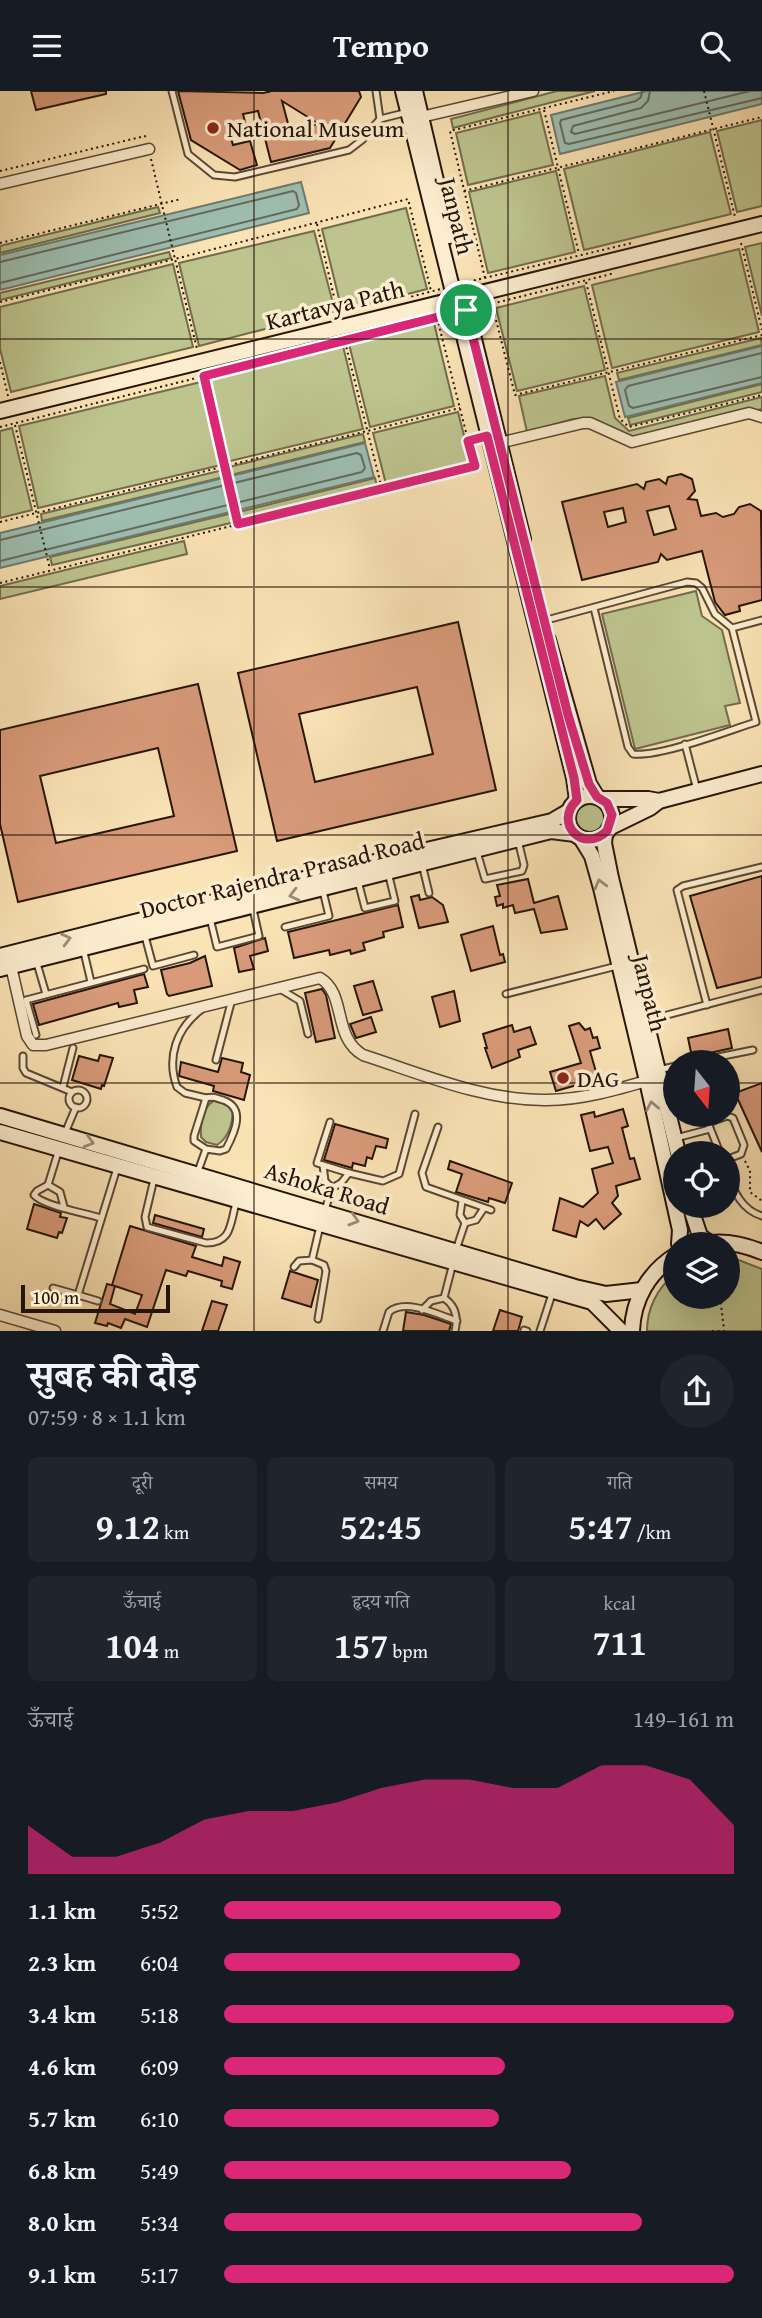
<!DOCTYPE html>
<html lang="hi">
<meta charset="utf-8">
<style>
:root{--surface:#171b24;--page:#20242c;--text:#f1f3f6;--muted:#9ea1a6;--accent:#db2777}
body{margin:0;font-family:"Gentium Book Plus","Noto Serif Devanagari",serif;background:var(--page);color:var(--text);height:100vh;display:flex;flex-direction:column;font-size:26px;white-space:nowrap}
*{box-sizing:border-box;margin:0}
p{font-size:23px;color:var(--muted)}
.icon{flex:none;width:38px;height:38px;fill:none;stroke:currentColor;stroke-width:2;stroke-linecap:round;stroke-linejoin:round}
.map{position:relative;height:1240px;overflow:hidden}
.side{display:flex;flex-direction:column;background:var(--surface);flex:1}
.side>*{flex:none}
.needle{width:46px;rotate:163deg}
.tools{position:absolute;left:663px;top:959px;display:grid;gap:14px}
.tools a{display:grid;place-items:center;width:77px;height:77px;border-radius:50%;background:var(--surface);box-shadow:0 7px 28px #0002;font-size:35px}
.scale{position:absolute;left:21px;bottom:18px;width:149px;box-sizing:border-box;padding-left:7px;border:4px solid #261509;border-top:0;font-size:19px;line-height:24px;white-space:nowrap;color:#261509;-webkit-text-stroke:5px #fcedcf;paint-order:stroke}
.pin{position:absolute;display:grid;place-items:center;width:60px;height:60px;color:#fff;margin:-30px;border:4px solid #fff;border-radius:50%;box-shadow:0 2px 7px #0007}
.round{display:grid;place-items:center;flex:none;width:74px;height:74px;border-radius:37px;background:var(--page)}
.overview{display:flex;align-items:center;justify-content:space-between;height:119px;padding:0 28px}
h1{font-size:38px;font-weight:700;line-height:52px}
.stats{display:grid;grid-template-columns:repeat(3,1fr);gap:10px;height:119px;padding:7px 28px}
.stats div{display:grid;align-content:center;border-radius:10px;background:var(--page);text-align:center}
.stats b{font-size:35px;font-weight:700}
.stats small{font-size:19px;font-weight:400}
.stats p{font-size:19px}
.chart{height:196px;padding:14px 28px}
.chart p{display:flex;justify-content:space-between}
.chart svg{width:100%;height:126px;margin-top:7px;fill:var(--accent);opacity:.7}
ul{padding:0 28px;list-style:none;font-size:23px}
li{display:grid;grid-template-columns:112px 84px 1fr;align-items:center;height:52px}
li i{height:18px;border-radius:9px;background:var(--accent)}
header{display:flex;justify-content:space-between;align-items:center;height:91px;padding:0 28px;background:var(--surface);font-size:32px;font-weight:700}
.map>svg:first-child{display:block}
</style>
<header><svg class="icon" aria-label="menu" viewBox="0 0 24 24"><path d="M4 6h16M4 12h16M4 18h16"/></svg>Tempo<svg class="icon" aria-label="search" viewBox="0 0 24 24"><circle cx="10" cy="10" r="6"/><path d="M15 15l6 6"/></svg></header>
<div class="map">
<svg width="762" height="1240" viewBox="0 0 762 1240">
<rect width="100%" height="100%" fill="#fae3b5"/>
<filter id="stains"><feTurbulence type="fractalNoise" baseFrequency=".00286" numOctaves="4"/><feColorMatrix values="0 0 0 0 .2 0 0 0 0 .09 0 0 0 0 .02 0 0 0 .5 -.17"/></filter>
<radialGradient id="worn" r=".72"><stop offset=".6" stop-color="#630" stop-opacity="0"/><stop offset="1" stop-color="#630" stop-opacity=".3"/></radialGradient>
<g fill="#bdc48e" stroke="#726c4c" stroke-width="2">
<polygon points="557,0 595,0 453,37 451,28"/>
<polygon points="540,21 553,74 468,94 456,42"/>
<polygon points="762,29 762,115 737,121 717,40"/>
<polygon points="710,41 731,123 584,159 564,78"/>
<polygon points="556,80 575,161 488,182 469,101"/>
<polygon points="158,116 160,122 0,162 0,155"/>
<polygon points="406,117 427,198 342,220 322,138"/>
<polygon points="314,140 335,220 199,255 179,172"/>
<polygon points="762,152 762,225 745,156"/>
<polygon points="739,158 759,241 612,277 592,194"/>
<polygon points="169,161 171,167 0,209 0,202"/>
<polygon points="173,173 193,256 11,301 0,258 0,216"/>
<polygon points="584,195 605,279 517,300 496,217"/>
<polygon points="434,232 454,315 370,336 349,253"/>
<polygon points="761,247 762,254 619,289 617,282"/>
<polygon points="343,255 363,338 226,371 206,288"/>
<polygon points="605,285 615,327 629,340 762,306 762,318 632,347 592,327 573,328 527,341 519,305"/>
<polygon points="201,291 221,374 38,417 19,335"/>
<polygon points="762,293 762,301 630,334 628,327"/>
<polygon points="458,321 471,372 386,393 373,342"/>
<polygon points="12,337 32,419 0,427 0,340"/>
<polygon points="363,343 365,351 231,384 229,376"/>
<polygon points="223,379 224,386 42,430 41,423"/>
<polygon points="375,387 377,396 241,429 239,421"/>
<polygon points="233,422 235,431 52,474 50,466"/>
<polygon points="184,450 187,463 0,508 0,495"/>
<polygon points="696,500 702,525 722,539 740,612 725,615 730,634 635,658 602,523"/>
<circle cx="590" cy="726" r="15"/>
<path d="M218 1007 232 1012C234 1027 231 1045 217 1054L206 1051 201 1046C200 1031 203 1014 218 1007Z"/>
<path d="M728 1168H736L762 1178V1240H647C647 1218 657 1197 675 1183L676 1206H728Z"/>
</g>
<g fill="#9ebeb1" stroke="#6e7a6e" stroke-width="2">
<polygon points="647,0 762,0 762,13 560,63 551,24"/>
<polygon points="301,91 309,122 0,199 0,164"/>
<polygon points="762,255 762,292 625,326 616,291"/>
<polygon points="365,352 374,386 0,477 0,442"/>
</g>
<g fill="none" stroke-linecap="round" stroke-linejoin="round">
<g stroke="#626a5d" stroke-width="2">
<polyline points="642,0 641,6 636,10 561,29 560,32 565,52 569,53 762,7"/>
<polyline points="650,0 648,10 641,17 573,35 571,41 575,43 750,0"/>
<polyline points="0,171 293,100 296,102 299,114 297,118 0,192"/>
<polyline points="762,262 628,295 625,299 629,315 633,317 762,286"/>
<polyline points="0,449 357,362 361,364 365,377 362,381 0,470"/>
</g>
</g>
<g fill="#d99b7a" stroke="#261509" stroke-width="2" fill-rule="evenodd">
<polygon points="31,0 106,0 106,3 36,19"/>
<path d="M178 0 263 2 268 1 266 0H359L361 6 330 57 271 71 258 20 243 23 246 35 229 40 233 54 250 50 257 74 240 79 191 49ZM282 10 319 33 290 40Z"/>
<path d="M681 383 692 388 695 400 688 408 697 409 701 425 716 422 723 426 734 423 739 416 750 413 761 420 762 509 739 515 740 520 725 524 715 511 702 460 667 469 661 463 658 471 582 489 562 411 637 393 644 398 646 391 659 388 666 393 668 386ZM669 415 676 438 654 444 647 420ZM623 417 626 431 608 436 604 421Z"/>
<path d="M458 531 496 699 277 750 238 582ZM417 596 433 663 315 691 299 623Z"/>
<path d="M198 593 237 760 18 811 0 733V639ZM158 657 174 725 56 752 40 685Z"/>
<polygon points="762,785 762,886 717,897 690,805"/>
<polygon points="528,788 534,812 558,805 567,838 541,842 534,818 515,822 513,814 503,817 503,813 497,815 495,806 500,805 497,794"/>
<polygon points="419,804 420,809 432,806 443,814 448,831 419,837 411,806"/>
<polygon points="398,814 403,836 383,841 384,846 363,852 365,859 351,863 350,859 330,864 329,859 294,867 288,841"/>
<polygon points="493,835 500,864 503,863 505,871 471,880 461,844"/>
<polygon points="265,847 268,860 250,865 254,878 239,881 234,857"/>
<polygon points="205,865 212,895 169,905 167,903 161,879 190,872"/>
<polygon points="144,883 148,896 134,899 137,912 119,916 118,912 39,934 33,913"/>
<polygon points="373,890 382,919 363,924 354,895"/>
<polygon points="322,898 326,904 335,947 316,951 305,902"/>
<polygon points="454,900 460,930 440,936 432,906"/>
<polygon points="371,926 376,941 356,947 350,933"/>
<polygon points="579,932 585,939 590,937 593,947 597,946 600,957 590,960 598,988 556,1000 550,981 581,972 569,935"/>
<polygon points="512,934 514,941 530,936 536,953 518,959 520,966 492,977 485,957 487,957 483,943"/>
<polygon points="728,938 732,957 692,966 688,947"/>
<polygon points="100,964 113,967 104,995 102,994 101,998 72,989 79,965 98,970"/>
<polygon points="222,967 243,972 241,981 250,984 244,1009 213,1000 214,995 179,985 181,971 218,981"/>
<polygon points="762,992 762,1061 735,1002"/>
<polygon points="623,1018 628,1035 622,1037 630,1068 634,1067 640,1088 616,1095 618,1105 612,1112 621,1123 604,1138 596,1128 588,1135 580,1130 576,1146 553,1139 560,1107 583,1116 598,1102 592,1078 613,1072 608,1056 590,1060 581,1024 594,1021 595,1026"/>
<polygon points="335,1033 388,1048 386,1057 376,1055 372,1068 367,1066 365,1075 353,1072 352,1077 324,1069"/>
<polygon points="450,1070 512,1092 505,1112 489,1107 488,1111 456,1101 462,1083 448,1078"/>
<polygon points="34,1113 61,1122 60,1126 67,1127 62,1142 59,1141 57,1147 27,1138"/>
<polygon points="155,1124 204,1138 202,1146 153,1132"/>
<polygon points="130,1135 196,1155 192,1166 222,1175 224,1166 240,1171 232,1198 221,1195 222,1190 188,1180 186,1185 166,1179 147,1236 125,1228 121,1237 108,1232 107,1235 95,1232 107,1193 115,1195 110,1213 135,1223 142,1204 112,1194"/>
<polygon points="290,1180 318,1189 311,1216 282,1207"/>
<polygon points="212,1210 227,1214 218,1240 202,1240"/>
<polygon points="500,1219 522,1226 518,1240 493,1240"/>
<polygon points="406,1221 424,1224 451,1233 449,1240 403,1240"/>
</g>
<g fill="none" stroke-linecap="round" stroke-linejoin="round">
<g stroke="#5b4834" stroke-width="9">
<g id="service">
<polyline points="172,0 188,63 214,84 235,86 349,59 362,49 380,28 376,0"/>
<polyline points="380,28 408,21"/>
<path d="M543 530 687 491 696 492 702 497 715 523 732 537 756 631C727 640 661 666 633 663L628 656 594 517"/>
<polyline points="732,537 762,529"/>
<polyline points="685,653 697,699"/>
<polyline points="477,761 485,788 522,780 524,774 518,749"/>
<polyline points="422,773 429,802"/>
<polyline points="358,790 365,817 395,810 388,781"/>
<polyline points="210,827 217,856 259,845 253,818"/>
<polyline points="285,836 329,825 323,800"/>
<polyline points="145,845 153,875 194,864"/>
<polyline points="83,857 91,891"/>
<polyline points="36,869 46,903"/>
<polyline points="280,898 300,910 308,943"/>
<polyline points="506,903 617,875"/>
<polyline points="707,914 677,799 683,795 762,776"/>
<path d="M201 919C177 937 166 966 177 996L185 1002 206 1007"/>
<polyline points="648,929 762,899"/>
<polyline points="36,944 26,909 144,878"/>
<polyline points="23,965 23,977 26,982 72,1001"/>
<polyline points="216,969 232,908"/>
<polyline points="693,971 753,959"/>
<polyline points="658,979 676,975"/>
<polyline points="63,996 73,957"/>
<polyline points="663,998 676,995"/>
<circle cx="78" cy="1008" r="9"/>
<polyline points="438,1036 422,1082 426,1096 491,1119"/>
<polyline points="65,1042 76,1016"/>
<polyline points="676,1047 710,1038"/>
<polyline points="720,1062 708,1032 727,1025 733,1027 744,1054 741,1063 728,1068"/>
<polyline points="323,1074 317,1072 330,1031"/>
<polyline points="349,1082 383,1090 399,1083 415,1023"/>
<path d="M197 1083 206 1058 220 1060 226 1058C235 1041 246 1017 223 1009 216 1007 213 1005 206 1007L194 1045V1050L206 1058"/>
<path d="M728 1083C734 1101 742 1119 762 1125"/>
<path d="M154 1088 145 1126 147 1136 206 1152C232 1152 230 1133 236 1112"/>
<polyline points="48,1094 59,1058"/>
<polyline points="462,1110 460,1124 465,1132 476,1129 484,1117"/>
<path d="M64 1116 60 1101 48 1094 37 1100 34 1104C43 1115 86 1122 101 1127"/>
<polyline points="325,1119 332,1097 341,1092 349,1082 323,1074 325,1090 332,1097"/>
<polyline points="456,1159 465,1132"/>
<polyline points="312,1169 324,1174 326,1180 318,1228"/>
<path d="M453 1172 444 1207C456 1215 458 1227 455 1240"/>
<polyline points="294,1176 299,1170 312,1169 320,1135"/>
<polyline points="53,1197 78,1204 117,1077"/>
<polyline points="78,1204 98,1210"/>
<polyline points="422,1219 431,1210 444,1207"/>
<polyline points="524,1239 527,1240"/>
<path d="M383 1240 389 1221C406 1207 439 1224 457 1230"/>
<polyline points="540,1240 553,1200"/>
</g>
</g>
<g stroke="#5b4834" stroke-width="13">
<g id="minor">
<polyline points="421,26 533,0"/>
<polyline points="0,93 149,58"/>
<polyline points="499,352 583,332 590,332 632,351 749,322 762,326"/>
<path d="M10 871 27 945 33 954H46L320 887C347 903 332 946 363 964 422 983 484 1010 547 1009 582 1009 619 998 653 988"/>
<polyline points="0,1224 55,1240"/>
</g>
</g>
<g stroke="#261509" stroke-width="18">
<g id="secondary">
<polyline points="403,0 574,687 577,709"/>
<polyline points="415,0 449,145"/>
<polyline points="472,240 523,448"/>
<polyline points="0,320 762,133"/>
<polyline points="548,549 589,693 597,706"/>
<circle cx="590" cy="727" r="22"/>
<polyline points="602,708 648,708 659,710"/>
<polyline points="609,737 650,717 659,710 762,683"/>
<polyline points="605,743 604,752 611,787 678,1062"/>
<polyline points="581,747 592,765 601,797 647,990 680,1139 679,1153"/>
<polyline points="0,865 332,781 552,730 569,720"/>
<polyline points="0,878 551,740 575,743"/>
<polyline points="0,1025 575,1196 606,1203 642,1199"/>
<polyline points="0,1041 592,1211 621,1240"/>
<polyline points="690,1115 700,1145 710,1152"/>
<path d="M703 1153C723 1149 743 1153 762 1161"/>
<path d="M632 1240C633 1208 649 1181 676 1164"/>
</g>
</g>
<g stroke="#261509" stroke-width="2" stroke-dasharray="2 3.5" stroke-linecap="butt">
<polyline points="704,0 735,126"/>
<polyline points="544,19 579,163"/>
<polyline points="151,68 175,168 408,108 431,200"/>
<polyline points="0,80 145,45 146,49"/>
<polyline points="464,100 762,26"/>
<polyline points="317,133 338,223"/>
<polyline points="0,152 181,108"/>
<polyline points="741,152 762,239"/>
<polyline points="485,187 450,40 614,0"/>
<polyline points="586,191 620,328 629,336 762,304"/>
<polyline points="463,192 632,152"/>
<polyline points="406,207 441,198"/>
<polyline points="0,211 175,168 197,258"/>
<polyline points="492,213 515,304 762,244"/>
<polyline points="471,218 615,182"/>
<polyline points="437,227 468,349"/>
<polyline points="345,251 382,398"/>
<polyline points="0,271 8,305"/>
<polyline points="204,285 238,432"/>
<polyline points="15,334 50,478"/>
<polyline points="0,336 445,225"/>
<polyline points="0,431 460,317"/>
<polyline points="0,492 475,375 469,350 477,348"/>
<polyline points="745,1070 750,1080 750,1101 762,1110"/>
<polyline points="720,1206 724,1238"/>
<polyline points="712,1240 728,1240"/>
</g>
<use href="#service" stroke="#fcedcf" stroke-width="5"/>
<use href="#minor" stroke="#fcedcf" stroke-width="10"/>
<use href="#secondary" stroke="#fcedcf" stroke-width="14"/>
</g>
<defs><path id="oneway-chevron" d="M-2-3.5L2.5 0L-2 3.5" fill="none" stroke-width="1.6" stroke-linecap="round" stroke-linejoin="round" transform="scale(1.75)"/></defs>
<g stroke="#9c8c76">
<use href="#oneway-chevron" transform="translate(600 793) rotate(-105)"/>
<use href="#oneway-chevron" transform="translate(294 804) rotate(166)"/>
<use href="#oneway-chevron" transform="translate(66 848) rotate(-14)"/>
<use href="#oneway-chevron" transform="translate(652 1015) rotate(-101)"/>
<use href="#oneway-chevron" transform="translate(89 1051) rotate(17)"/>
<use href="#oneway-chevron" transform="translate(354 1129) rotate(16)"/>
</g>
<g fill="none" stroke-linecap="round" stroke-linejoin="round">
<g stroke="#fff" stroke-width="14">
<path id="route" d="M466 219 568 624 589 693 597 706 607 712 612 724 607 740C583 763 553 732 577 709L574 687 487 345 468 350 475 375 238 433 204 285Z"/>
</g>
<use href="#route" stroke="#db2777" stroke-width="9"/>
</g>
<path fill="none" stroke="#261509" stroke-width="2" stroke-opacity="0.55" d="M254 0V1240M508 0V1240M0 248H762M0 496H762M0 744H762M0 992H676M728 992H762"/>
<g fill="#8f2418" stroke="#fcedcf" stroke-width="2.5">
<circle cx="213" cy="37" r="7"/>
<circle cx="563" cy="987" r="7"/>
</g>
<g text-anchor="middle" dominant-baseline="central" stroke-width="7" stroke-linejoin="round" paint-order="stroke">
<g font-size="24" fill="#261509" stroke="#fcedcf" text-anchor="start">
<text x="227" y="37">National Museum</text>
<text x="577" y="987">DAG</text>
</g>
<g font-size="24" fill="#261509" stroke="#fcedcf">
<text transform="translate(457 125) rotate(76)">Janpath</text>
<text transform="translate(335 214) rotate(-14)">Kartavya Path</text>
<text transform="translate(282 784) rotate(-14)">Doctor Rajendra Prasad Road</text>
<text transform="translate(650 902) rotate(76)">Janpath</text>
<text transform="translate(327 1097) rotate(17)">Ashoka Road</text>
</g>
</g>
<rect width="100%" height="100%" filter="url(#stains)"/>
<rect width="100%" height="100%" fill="url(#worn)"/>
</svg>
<div class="tools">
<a><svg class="needle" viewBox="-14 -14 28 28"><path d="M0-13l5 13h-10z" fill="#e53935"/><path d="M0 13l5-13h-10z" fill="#9ea1a6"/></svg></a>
<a><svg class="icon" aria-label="locate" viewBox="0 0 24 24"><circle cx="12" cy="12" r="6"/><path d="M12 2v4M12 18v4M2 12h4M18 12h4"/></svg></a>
<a><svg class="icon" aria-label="layers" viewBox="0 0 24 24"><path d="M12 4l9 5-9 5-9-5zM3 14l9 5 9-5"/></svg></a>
</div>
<div class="scale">100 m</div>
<div class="pin" style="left:466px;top:219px;background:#1e9e55"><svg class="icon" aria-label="arrive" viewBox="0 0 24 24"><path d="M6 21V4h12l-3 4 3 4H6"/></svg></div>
</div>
<section class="side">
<div class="overview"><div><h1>सुबह की दौड़</h1><p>07:59 · 8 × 1.1 km</p></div><a class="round"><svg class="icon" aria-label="share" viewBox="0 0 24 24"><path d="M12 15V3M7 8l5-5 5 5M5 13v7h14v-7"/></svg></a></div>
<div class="stats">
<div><p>दूरी</p><b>9.12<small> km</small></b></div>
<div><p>समय</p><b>52:45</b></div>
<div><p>गति</p><b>5:47<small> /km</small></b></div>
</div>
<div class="stats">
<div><p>ऊँचाई</p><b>104<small> m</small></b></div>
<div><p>हृदय गति</p><b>157<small> bpm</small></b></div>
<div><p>kcal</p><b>711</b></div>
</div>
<div class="chart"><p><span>ऊँचाई</span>149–161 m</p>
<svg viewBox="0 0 160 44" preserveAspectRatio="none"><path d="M0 44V27L10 38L20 38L30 33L40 25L50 22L60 22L70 19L80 14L90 11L100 11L110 14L120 14L130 6L140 6L150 11L160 27V44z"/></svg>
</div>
<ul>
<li><b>1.1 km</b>5:52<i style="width:66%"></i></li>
<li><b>2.3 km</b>6:04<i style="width:58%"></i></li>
<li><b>3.4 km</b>5:18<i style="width:100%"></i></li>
<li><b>4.6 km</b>6:09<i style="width:55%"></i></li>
<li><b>5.7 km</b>6:10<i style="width:54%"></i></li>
<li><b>6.8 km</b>5:49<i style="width:68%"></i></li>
<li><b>8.0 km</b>5:34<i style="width:82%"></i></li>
<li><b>9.1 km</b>5:17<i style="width:100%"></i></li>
</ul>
</section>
